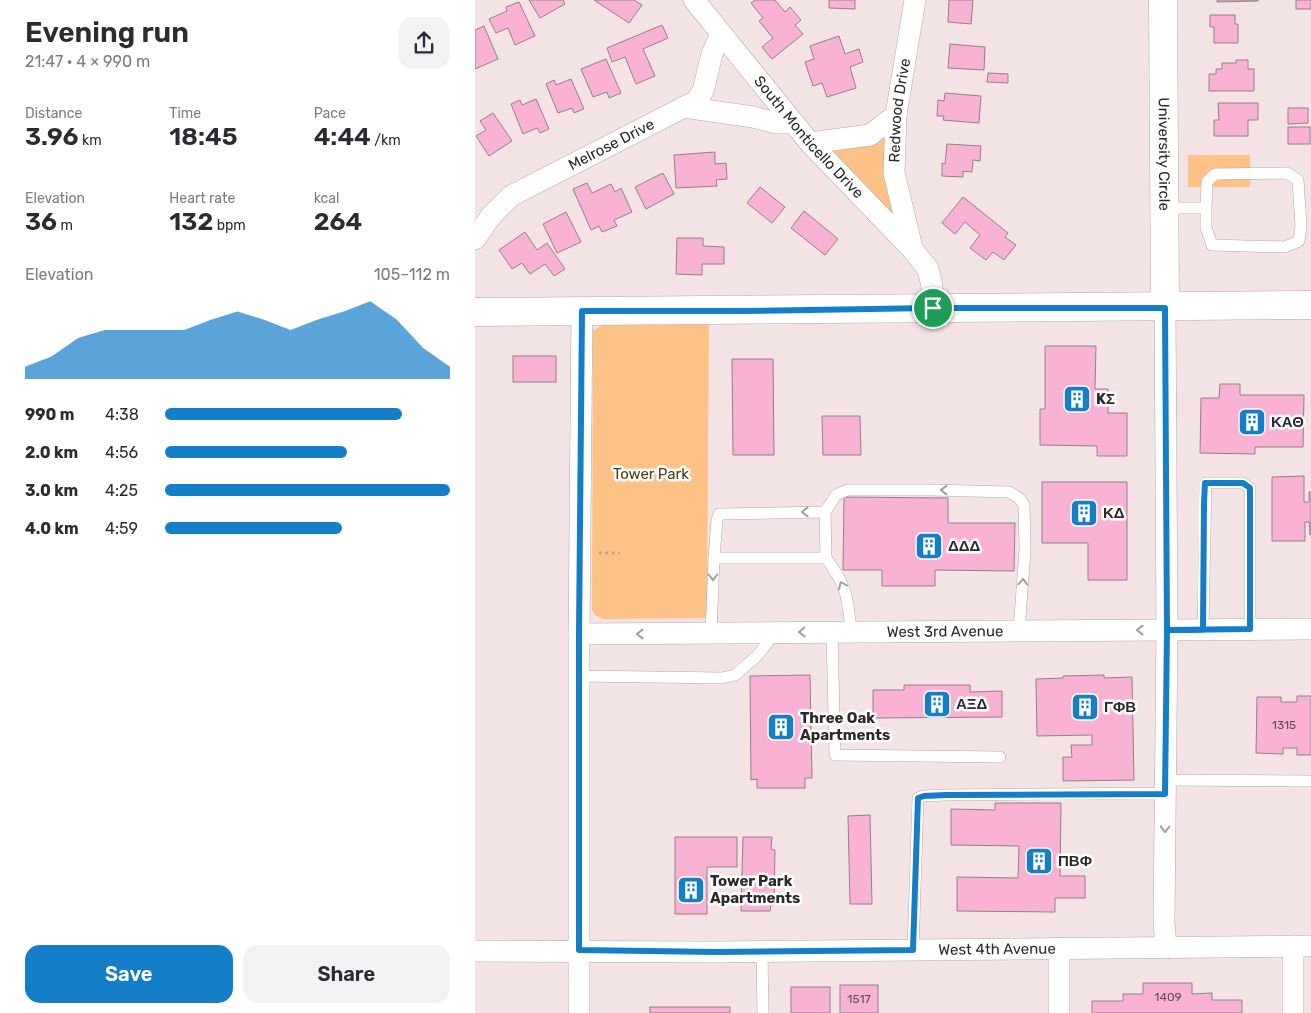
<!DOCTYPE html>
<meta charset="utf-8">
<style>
:root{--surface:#fff;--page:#f2f2f3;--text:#2b2b33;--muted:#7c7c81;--accent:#157ec9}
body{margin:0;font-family:Rubik,sans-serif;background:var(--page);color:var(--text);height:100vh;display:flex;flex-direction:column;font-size:19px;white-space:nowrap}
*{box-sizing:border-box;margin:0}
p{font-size:16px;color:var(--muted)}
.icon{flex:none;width:28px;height:28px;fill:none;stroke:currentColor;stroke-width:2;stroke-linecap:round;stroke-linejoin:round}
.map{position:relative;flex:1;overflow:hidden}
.sheet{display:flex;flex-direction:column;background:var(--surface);width:475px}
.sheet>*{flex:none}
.pin{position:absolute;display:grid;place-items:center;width:42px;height:42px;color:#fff;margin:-21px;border:2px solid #fff;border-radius:50%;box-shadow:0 1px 5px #0007}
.round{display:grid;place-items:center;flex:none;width:52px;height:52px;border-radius:15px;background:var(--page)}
.summary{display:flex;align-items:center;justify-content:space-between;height:85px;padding:0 25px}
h1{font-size:28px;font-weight:600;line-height:38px}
.stats{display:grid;grid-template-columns:repeat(3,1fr);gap:8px;height:85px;padding:5px 25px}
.stats div{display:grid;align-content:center}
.stats b{font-size:25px;font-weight:600}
.stats small{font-size:14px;font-weight:400}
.stats p{font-size:14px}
.chart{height:140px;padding:10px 25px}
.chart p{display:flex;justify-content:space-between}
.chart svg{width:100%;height:90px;margin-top:5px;fill:var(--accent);opacity:.7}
.primary-button{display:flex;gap:10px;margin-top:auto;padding:10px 25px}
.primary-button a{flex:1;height:58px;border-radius:15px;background:var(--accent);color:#fff;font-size:20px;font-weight:600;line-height:58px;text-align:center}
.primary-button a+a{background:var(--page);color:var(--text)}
ul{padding:0 25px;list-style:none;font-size:16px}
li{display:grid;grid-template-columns:80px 60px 1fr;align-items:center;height:38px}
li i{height:12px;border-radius:6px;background:var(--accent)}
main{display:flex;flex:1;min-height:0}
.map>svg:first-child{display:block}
</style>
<main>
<section class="sheet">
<div class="summary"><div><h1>Evening run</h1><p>21:47 · 4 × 990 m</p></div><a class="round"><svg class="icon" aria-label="share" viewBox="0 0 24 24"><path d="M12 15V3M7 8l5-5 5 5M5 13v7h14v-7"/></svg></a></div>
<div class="stats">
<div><p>Distance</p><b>3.96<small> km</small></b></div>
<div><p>Time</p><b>18:45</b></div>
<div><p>Pace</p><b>4:44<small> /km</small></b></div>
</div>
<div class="stats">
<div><p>Elevation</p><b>36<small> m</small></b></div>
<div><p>Heart rate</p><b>132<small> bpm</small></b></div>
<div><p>kcal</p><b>264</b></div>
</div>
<div class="chart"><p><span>Elevation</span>105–112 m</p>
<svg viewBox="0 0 160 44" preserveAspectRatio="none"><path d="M0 44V38L10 33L20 24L30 20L40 20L50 20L60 20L70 15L80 11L90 15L100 20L110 15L120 11L130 6L140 15L150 29L160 38V44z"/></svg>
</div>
<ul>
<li><b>990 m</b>4:38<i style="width:83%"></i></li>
<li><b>2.0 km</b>4:56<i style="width:64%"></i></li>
<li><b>3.0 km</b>4:25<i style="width:100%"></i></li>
<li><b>4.0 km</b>4:59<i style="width:62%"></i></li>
</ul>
<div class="primary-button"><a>Save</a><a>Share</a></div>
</section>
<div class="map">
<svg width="836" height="1013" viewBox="0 0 836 1013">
<rect width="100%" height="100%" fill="#f4e3e4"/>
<g fill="#fec186">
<polygon points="421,115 437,249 335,143"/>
<rect x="713" y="155" width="62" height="32"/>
<polygon points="129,324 234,325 232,612 230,618 129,619 121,616 117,610 118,331"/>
</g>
<g fill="#fab2d4" stroke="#8f8288">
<polygon points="54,0 88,0 90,4 65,18"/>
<polygon points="119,0 159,0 167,5 154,23"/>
<polygon points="280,0 300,0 310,12 315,7 326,20 320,25 328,34 297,59 287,47 298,38 284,21 288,18 276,3"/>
<polygon points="354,0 380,0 380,9 354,8"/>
<polygon points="474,0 498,0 496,24 473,22"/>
<polygon points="742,0 783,0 783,1 742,2"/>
<rect x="821" y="0" width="15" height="9"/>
<polygon points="44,2 60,36 40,45 33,28 21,33 14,19 32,11 31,7"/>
<polygon points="735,15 760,15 760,24 763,24 763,43 739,43 739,27 735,27"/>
<polygon points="187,25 193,38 168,49 180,76 161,84 150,57 137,62 132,48"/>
<polygon points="9,26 23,59 0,69 0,30"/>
<polygon points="364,36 370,54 384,49 388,62 375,67 381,88 352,97 347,83 338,86 330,62 339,59 335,46"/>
<polygon points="475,44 510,47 509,70 473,68"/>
<polygon points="131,59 146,93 134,98 132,92 118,97 106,69"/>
<polygon points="761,60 773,60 773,69 779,69 779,91 734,91 734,74 741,74 741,69 747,69 747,63 761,63"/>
<polygon points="513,73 533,74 533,83 512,82"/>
<polygon points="96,79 109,109 99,113 97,108 83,113 71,84 79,80 81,85"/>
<polygon points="470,93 506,96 504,123 468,120 469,116 462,116 463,100 469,101"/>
<polygon points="61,99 74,129 65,133 62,128 48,134 36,104 45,100 47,105"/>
<polygon points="743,103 783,103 783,120 773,120 773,136 739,136 739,120 744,120"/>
<polygon points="813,108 833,108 833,123 813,124"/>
<polygon points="18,113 37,141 14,156 1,136 11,130 5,121"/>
<rect x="813" y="127" width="22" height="17"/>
<polygon points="472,144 506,146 505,161 498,160 497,172 488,171 488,177 467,176 467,163 470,164"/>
<polygon points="240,152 240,164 251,163 252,179 241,180 242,186 201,188 199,155"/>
<polygon points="188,173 199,194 171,209 160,187"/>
<polygon points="112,183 117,193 136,184 140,192 146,188 157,212 139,220 142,226 127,232 124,226 116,230 98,189"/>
<polygon points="285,187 310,207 297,223 272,203"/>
<polygon points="488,197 533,233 530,237 541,245 529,260 518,252 511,260 495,248 505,235 490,222 480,234 467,223"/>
<polygon points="329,211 363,239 350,255 316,228"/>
<polygon points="91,212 106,242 82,253 68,224"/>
<polygon points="50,232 62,250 72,243 90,269 79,276 70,264 55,274 47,263 37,269 24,250"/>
<polygon points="202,238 228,238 228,246 249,247 249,264 227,264 227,275 201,274"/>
<polygon points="570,346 621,346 620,389 633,389 633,413 652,413 652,456 622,456 622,446 565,445 565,409 570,409"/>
<rect x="38" y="356" width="43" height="26"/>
<polygon points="257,359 298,359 299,455 258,455"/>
<polygon points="745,384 765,384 765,395 829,395 828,447 780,447 780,454 725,453 726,398 744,398"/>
<polygon points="347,416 385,416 386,455 348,455"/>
<polygon points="829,476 829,502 834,502 834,492 836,492 836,535 835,535 834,522 830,522 830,541 797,541 797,477"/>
<polygon points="567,482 652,482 652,580 613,580 613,543 567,543"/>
<polygon points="369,497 473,498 473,523 540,523 539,571 460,570 460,586 407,586 407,570 368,570"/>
<polygon points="335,675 337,778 330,778 330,788 282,788 282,779 276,780 275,676"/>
<polygon points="629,675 629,678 657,677 659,780 588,781 588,757 597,757 596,745 617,745 617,735 562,736 561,679 588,678 588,676"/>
<polygon points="429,685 495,685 495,692 527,691 527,717 398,718 398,690 429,690"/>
<polygon points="822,696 836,696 836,755 822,755 822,748 808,748 808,754 781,753 782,697 806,697 806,702 822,702"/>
<polygon points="520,803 586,803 585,876 610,876 610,898 580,898 580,912 482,911 482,877 543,878 544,846 476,845 476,809 520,810"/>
<polygon points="395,815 397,904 375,904 373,816"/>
<polygon points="200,837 262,837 262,867 232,867 232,914 200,914"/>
<polygon points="268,837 297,837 296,849 300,850 299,905 296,905 295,911 266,911"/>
<polygon points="668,983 717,983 717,994 737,993 737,1000 767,1000 767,1013 617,1013 617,1001 648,1001 648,994 668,994"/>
<rect x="365" y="985" width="38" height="28"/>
<rect x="316" y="987" width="39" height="26"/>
<rect x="175" y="1007" width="80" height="6"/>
</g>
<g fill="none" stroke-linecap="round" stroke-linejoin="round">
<g stroke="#b5a5a6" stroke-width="12">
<g id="lane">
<polyline points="690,208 731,208 731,228 737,245 810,247 824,241 826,226 823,180 812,173 740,174 732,182 731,208"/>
<polyline points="350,512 361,495 372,490 456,490 534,492 544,498 549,505 550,550 544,631"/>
<polyline points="239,558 242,520 244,514 350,512 351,558"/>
<polyline points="728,630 731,483 768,483 775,488 775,629"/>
<polyline points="357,632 360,755 525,757"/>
<path d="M236 633 239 558H351C372 586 373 598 376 632"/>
<polyline points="104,676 247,678 260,675 282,656 293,642 296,633"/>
<polyline points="690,780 836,781"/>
<polyline points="438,950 443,798 449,796 471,795 690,793"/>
<polyline points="287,952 288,1013"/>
</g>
</g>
<g stroke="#b5a5a6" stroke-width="22">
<g id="street">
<path id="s1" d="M219 0 335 143 437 249 453 269 457 286 458 308"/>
<polyline points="209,107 278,117 302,123 319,123"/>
<polyline points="335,143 395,135 421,115"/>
<path id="s2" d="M0 239 16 216 36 196 221 101 228 91 237 54 246 34"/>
<path id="s3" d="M437 248 419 173 421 115 440 0"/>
<polyline points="690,307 692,630 689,922 691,948"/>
<path id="s4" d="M104 634 836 629"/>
<polyline points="818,946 818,1013"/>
<polyline points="584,948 584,1013"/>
<path id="s5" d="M0 951 241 952 836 946"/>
<polyline points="104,1013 104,634 107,311"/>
</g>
</g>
<g stroke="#b5a5a6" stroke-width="29">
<g id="secondary">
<path id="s6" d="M688 0 690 307"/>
<polyline points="0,312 836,305"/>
</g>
</g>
<polyline stroke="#aea1a1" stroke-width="3" stroke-dasharray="2.5 4" stroke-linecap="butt" points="124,553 145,553"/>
<use href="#lane" stroke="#fff" stroke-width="11"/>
<use href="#street" stroke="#fff" stroke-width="21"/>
<use href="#secondary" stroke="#fff" stroke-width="28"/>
</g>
<defs><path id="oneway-chevron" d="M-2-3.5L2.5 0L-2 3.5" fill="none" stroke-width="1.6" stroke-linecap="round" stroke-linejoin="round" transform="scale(1.25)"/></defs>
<g stroke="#a19e9e">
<use href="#oneway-chevron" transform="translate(469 490) rotate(-178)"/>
<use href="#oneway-chevron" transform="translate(330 512) rotate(179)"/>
<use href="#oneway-chevron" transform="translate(238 577) rotate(90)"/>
<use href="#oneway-chevron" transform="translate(548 582) rotate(-86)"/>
<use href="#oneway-chevron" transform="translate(367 585) rotate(-115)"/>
<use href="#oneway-chevron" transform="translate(665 630) rotate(180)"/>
<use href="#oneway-chevron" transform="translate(327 632) rotate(179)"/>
<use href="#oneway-chevron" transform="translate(165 634) rotate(180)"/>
<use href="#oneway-chevron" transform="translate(690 829) rotate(91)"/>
</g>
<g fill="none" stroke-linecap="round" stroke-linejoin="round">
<g stroke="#fff" stroke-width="10">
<polyline id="route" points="458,308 266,311 107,311 104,634 104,950 241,952 438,950 443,798 449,796 471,795 690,794 692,630 728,630 729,503 730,483 768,483 775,488 775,629 692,630 690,308 458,308"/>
</g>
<use href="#route" stroke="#157ec9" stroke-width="6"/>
</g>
<defs>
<g id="building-square" transform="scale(1.4375)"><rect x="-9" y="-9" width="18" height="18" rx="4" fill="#157ec9" stroke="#fff"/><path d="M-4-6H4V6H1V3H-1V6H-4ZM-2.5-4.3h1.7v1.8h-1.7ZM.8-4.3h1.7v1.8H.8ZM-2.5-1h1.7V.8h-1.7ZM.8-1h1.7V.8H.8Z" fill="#fff"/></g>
</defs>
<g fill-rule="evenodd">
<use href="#building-square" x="602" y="399"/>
<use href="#building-square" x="777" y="422"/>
<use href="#building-square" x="609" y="513"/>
<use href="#building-square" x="454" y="546"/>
<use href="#building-square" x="462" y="704"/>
<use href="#building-square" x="610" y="707"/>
<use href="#building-square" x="306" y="727"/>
<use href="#building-square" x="564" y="861"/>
<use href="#building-square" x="216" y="890"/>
</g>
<g text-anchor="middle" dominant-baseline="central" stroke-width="5" stroke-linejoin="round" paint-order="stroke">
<g font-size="12" fill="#614a53">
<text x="809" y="725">1315</text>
<text x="693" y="997">1409</text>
<text x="384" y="999">1517</text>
</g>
<g font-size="15" fill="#2e2828" stroke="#fff">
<text stroke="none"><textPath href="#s3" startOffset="140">Redwood Drive</textPath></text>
<text stroke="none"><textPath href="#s1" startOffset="179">South Monticello Drive</textPath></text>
<text stroke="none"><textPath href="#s2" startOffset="169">Melrose Drive</textPath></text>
<text stroke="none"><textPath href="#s6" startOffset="154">University Circle</textPath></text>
<text stroke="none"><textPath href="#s4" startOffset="366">West 3rd Avenue</textPath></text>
<text stroke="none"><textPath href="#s5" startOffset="522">West 4th Avenue</textPath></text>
</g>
<g font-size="15" font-weight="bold" fill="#2e2828" stroke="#fff" text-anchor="start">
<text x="621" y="399">KΣ</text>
<text x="796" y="422">ΚΑΘ</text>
<text x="628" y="513">ΚΔ</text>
<text x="473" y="546">ΔΔΔ</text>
<text x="481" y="704">ΑΞΔ</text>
<text x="629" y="707">ΓΦΒ</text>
<text x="325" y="718">Three Oak<tspan x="325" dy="17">Apartments</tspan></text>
<text x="583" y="861">ΠΒΦ</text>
<text x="235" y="881">Tower Park<tspan x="235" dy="17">Apartments</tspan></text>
</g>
<g font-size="15" fill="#533719" stroke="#fff">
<text x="176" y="474">Tower Park</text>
</g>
</g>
</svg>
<div class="pin" style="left:458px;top:308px;background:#1e9e55"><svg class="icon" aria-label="arrive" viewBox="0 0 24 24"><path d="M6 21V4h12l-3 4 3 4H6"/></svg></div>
</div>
</main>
